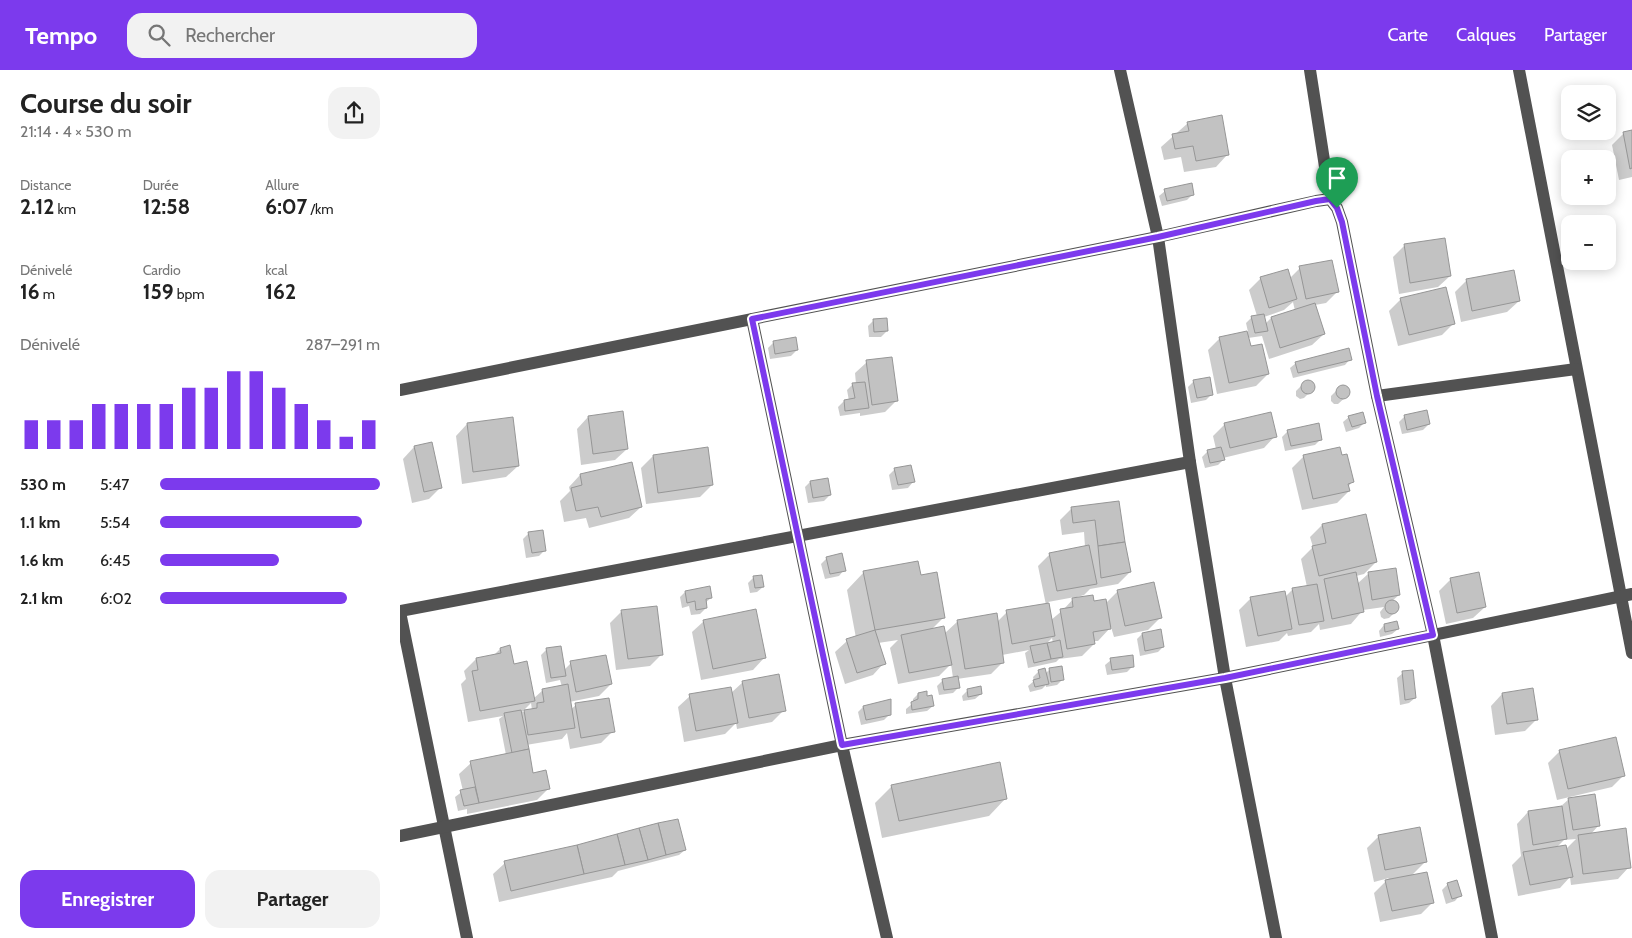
<!DOCTYPE html>
<html lang="fr">
<meta charset="utf-8">
<style>
:root{--surface:#fff;--page:#f2f2f2;--text:#222;--muted:#767676;--accent:#7c3aed}
body{margin:0;font-family:Cabin,sans-serif;background:var(--page);color:var(--text);height:100vh;display:flex;flex-direction:column;font-size:19px;white-space:nowrap}
*{box-sizing:border-box;margin:0}
p{font-size:16px;color:var(--muted)}
.icon{flex:none;width:28px;height:28px;fill:none;stroke:currentColor;stroke-width:2;stroke-linecap:round;stroke-linejoin:round}
.map{position:relative;flex:1;overflow:hidden}
.side{display:flex;flex-direction:column;background:var(--surface);width:400px}
.side>*{flex:none}
.controls{position:absolute;left:1161px;top:15px;display:grid;gap:10px}
.controls a{display:grid;place-items:center;width:55px;height:55px;border-radius:10px;background:var(--surface);box-shadow:0 2px 12px #0003;font-size:25px}
.pin{position:absolute;display:grid;place-items:center;width:42px;height:42px;color:#fff;margin:-51px -21px;border-radius:50% 50% 50% 0;rotate:-45deg;box-shadow:0 0 5px #0007}
.pin .icon{rotate:45deg}
.round{display:grid;place-items:center;flex:none;width:52px;height:52px;border-radius:15px;background:var(--page)}
.head{display:flex;align-items:center;justify-content:space-between;height:85px;padding:0 20px}
h1{font-size:28px;font-weight:700;line-height:38px}
.figures{display:grid;grid-template-columns:repeat(3,1fr);gap:8px;height:85px;padding:5px 20px}
.figures div{display:grid;align-content:center}
.figures b{font-size:21px;font-weight:700}
.figures small{font-size:14px;font-weight:400}
.figures p{font-size:14px}
.chart{height:140px;padding:10px 20px}
.chart p{display:flex;justify-content:space-between}
.chart svg{width:100%;height:90px;margin-top:5px;stroke:var(--accent);stroke-width:6}
.action{display:flex;gap:10px;margin-top:auto;padding:10px 20px}
.action a{flex:1;height:58px;border-radius:15px;background:var(--accent);color:#fff;font-size:20px;font-weight:700;line-height:58px;text-align:center}
.action a+a{background:var(--page);color:var(--text)}
ul{padding:0 20px;list-style:none;font-size:16px}
li{display:grid;grid-template-columns:80px 60px 1fr;align-items:center;height:38px}
li i{height:12px;border-radius:6px;background:var(--accent)}
header{display:flex;align-items:center;gap:30px;box-sizing:border-box;height:70px;padding:0 25px;background:var(--accent);color:#fff}
header strong{font-size:24px}
nav{display:flex;gap:28px;margin-inline-start:auto;font-size:18px}
.search{width:350px;height:45px;background:var(--page);display:flex;align-items:center;gap:12px;box-sizing:border-box;padding:0 18px;border-radius:15px;color:var(--muted);font-size:19px}
main{display:flex;flex:1;min-height:0}
.map>svg:first-child{display:block}
</style>
<header>
<strong>Tempo</strong>
<div class="search"><svg class="icon" aria-label="search" viewBox="0 0 24 24"><circle cx="10" cy="10" r="6"/><path d="M15 15l6 6"/></svg>Rechercher</div>
<nav><a>Carte</a><a>Calques</a><a>Partager</a></nav>
</header>
<main>
<section class="side">
<div class="head"><div><h1>Course du soir</h1><p>21:14 · 4 × 530 m</p></div><a class="round"><svg class="icon" aria-label="share" viewBox="0 0 24 24"><path d="M12 15V3M7 8l5-5 5 5M5 13v7h14v-7"/></svg></a></div>
<div class="figures">
<div><p>Distance</p><b>2.12<small> km</small></b></div>
<div><p>Durée</p><b>12:58</b></div>
<div><p>Allure</p><b>6:07<small> /km</small></b></div>
</div>
<div class="figures">
<div><p>Dénivelé</p><b>16<small> m</small></b></div>
<div><p>Cardio</p><b>159<small> bpm</small></b></div>
<div><p>kcal</p><b>162</b></div>
</div>
<div class="chart"><p><span>Dénivelé</span>287–291 m</p>
<svg viewBox="0 0 160 44" preserveAspectRatio="none"><path d="M5 44V30M15 44V30M25 44V30M35 44V22M45 44V22M55 44V22M65 44V22M75 44V14M85 44V14M95 44V6M105 44V6M115 44V14M125 44V22M135 44V30M145 44V38M155 44V30"/></svg>
</div>
<ul>
<li><b>530 m</b>5:47<i style="width:100%"></i></li>
<li><b>1.1 km</b>5:54<i style="width:92%"></i></li>
<li><b>1.6 km</b>6:45<i style="width:54%"></i></li>
<li><b>2.1 km</b>6:02<i style="width:85%"></i></li>
</ul>
<div class="action"><a>Enregistrer</a><a>Partager</a></div>
</section>
<div class="map">
<svg width="1232" height="868" viewBox="0 0 1232 868">
<rect width="100%" height="100%" fill="#fff"/>
<g fill="#0003" fill-rule="evenodd">
<polygon points="788,53 827,85 816,97 784,102 781,87 764,90 761,77"/>
<polygon points="1232,61 1232,107 1219,110 1212,75 1224,63"/>
<polygon points="765,121 793,124 787,130 762,136 759,126"/>
<polygon points="1005,175 1050,206 1038,217 999,224 993,187"/>
<path d="M900 198 938 221 926 233 915 235 924 264 912 275 869 289 862 266 848 268 850 278 868 304 856 316 817 324 808 280 819 269 848 262 846 253 852 247 857 246 849 220 861 208H890ZM893 232 895 241 871 248 865 254 864 247 884 240Z"/>
<polygon points="1067,210 1119,231 1107,242 1061,252 1055,222"/>
<polygon points="1001,229 1054,253 1042,265 998,276 989,241"/>
<polygon points="474,250 487,261 481,267 469,267 468,256"/>
<polygon points="373,273 397,280 391,286 370,289 368,278"/>
<polygon points="950,289 945,295 893,308 890,298 896,293"/>
<polygon points="467,292 496,331 485,342 460,346 460,343 440,346 438,337 444,331 449,331 447,320 453,314 456,314 455,303"/>
<polygon points="794,311 812,324 806,330 791,333 788,317"/>
<polygon points="906,311 910,311 914,314 914,318 904,328 900,329 896,326 896,321"/>
<polygon points="941,316 945,317 949,320 948,325 938,334 934,334 931,331 931,326"/>
<polygon points="1005,346 1029,354 1023,360 1002,364 999,352"/>
<polygon points="188,347 227,379 215,390 181,395 177,359"/>
<polygon points="949,347 964,353 959,358 946,362 943,352"/>
<polygon points="67,354 118,396 106,407 62,414 56,366"/>
<polygon points="825,354 875,366 864,378 823,388 823,390 818,395 805,398 802,387 807,382 816,379 813,366"/>
<polygon points="888,361 921,369 915,375 885,381 882,367"/>
<polygon points="14,377 40,418 29,429 12,433 3,389"/>
<polygon points="253,386 312,415 300,427 246,434 241,398"/>
<polygon points="904,386 941,387 952,412 948,417 949,421 937,433 902,440 892,398"/>
<polygon points="495,399 513,412 508,418 492,420 489,405"/>
<polygon points="180,405 241,437 229,448 189,458 186,448 164,452 160,431 170,421 169,417"/>
<polygon points="410,412 430,425 424,431 408,433 405,417"/>
<path d="M718 432 730 502 718 514 690 519 684 525 677 527 678 529 693 533H706L718 521 760 548 748 560 714 567 711 557 698 571H693L694 574 682 586 659 589 656 592 628 598 625 583 629 580 602 585 603 592 591 604 557 609 559 617 553 623 539 625 537 616 543 610 553 608 551 594 539 606 498 614 490 578 498 570 478 573 484 593 473 605 445 614 435 582 447 571 456 568 447 520 464 502 520 506 544 547 531 560 544 564 558 551 597 552 607 542 646 535 638 496 650 484 685 477 684 462 662 465 660 450 671 439ZM675 527 663 540 651 550 648 532ZM652 568 653 573 645 575Z"/>
<polygon points="965,445 976,492 964,504 956,506 957,514 968,504 999,525 992,531 997,534 998,538 995,542 989,548 984,549 981,547 980,542 984,537 963,540 951,554 920,560 919,554 911,562 888,566 887,563 879,571 846,577 839,540 851,528 885,527 893,519 907,517 901,489 913,477 910,467 922,455"/>
<polygon points="129,463 145,480 139,486 126,488 123,469"/>
<polygon points="427,488 444,500 439,506 425,509 421,494"/>
<polygon points="354,507 363,517 357,522 350,523 348,513"/>
<polygon points="1051,509 1085,537 1073,548 1046,554 1039,521"/>
<polygon points="285,522 311,528 305,533 306,538 300,544 291,545 289,536 282,538 280,527"/>
<polygon points="221,542 262,584 250,596 216,600 210,553"/>
<polygon points="304,551 364,588 353,600 301,610 292,562"/>
<polygon points="984,555 998,559 992,564 980,567 979,561"/>
<polygon points="742,564 763,577 758,582 740,586 737,569"/>
<path d="M100 579 113 595 133 629 143 620 162 617 160 610 146 613 141 585 147 579 164 600 171 593 211 614 199 626 169 632 170 640 176 635 213 661 201 673 170 679 167 663 162 669 126 675 132 704 149 718 137 730 67 744V739L58 741 55 727 63 721 59 704 71 693 106 685 99 649 103 646 68 652 61 614 66 609 64 601 76 589 93 586ZM131 633 132 640 122 642Z"/>
<polygon points="711,590 733,596 727,602 707,605 705,595"/>
<polygon points="649,600 663,609 657,615 646,617 646,615 642,619 630,622 628,616 634,611 633,607 639,601 645,604"/>
<polygon points="1003,603 1015,628 1009,633 1000,635 997,608"/>
<polygon points="343,612 384,640 372,652 337,659 336,653 325,664 284,672 278,637 290,626 331,623"/>
<polygon points="568,620 581,624 575,629 563,631 562,626"/>
<polygon points="518,624 526,628 533,636 527,641 506,644 506,639 513,633 513,629"/>
<polygon points="1102,624 1137,649 1125,661 1095,665 1091,636"/>
<polygon points="463,637 489,645 484,650 461,655 458,642"/>
<polygon points="1160,681 1224,705 1212,717 1157,730 1148,693"/>
<polygon points="492,716 606,728 589,746 482,768 475,733"/>
<path d="M1169 729 1199 755 1190 765 1229 797 1218 809 1171 815 1170 807 1160 818 1118 826 1112 795 1121 786 1117 754 1128 742 1160 737ZM1176 769 1166 779 1157 777 1164 770Z"/>
<polygon points="979,766 1026,791 1011,806 1032,833 1021,844 980,852 974,823 989,808 974,812 967,778"/>
<polygon points="285,780 279,785 218,801 212,807 99,832 93,804 105,793"/>
<polygon points="1048,814 1060,825 1055,831 1046,834 1042,820"/>
</g>
<g fill="#c2c2c2" stroke="#969696">
<polygon points="822,45 829,85 796,91 793,76 775,79 772,64 789,61 787,52"/>
<polygon points="1232,60 1232,98 1230,99 1223,62"/>
<polygon points="792,113 794,125 767,131 764,119"/>
<polygon points="1045,168 1051,206 1010,213 1004,174"/>
<polygon points="932,190 939,222 906,229 899,196"/>
<polygon points="888,199 897,229 869,238 860,207"/>
<polygon points="1114,200 1120,231 1072,241 1066,209"/>
<polygon points="1046,217 1055,254 1009,265 1000,228"/>
<polygon points="915,233 925,264 880,278 871,247"/>
<polygon points="864,244 868,261 855,263 851,246"/>
<polygon points="487,248 488,261 474,262 473,249"/>
<polygon points="847,261 851,276 862,274 869,304 829,313 819,267"/>
<polygon points="396,267 398,280 375,284 373,271"/>
<polygon points="949,278 952,290 898,303 895,292"/>
<polygon points="492,287 498,331 472,335 466,290"/>
<polygon points="810,307 813,325 797,328 793,310"/>
<circle cx="908" cy="317" r="7"/>
<polygon points="465,312 469,338 445,341 444,330 455,328 452,313"/>
<circle cx="943" cy="322" r="7"/>
<polygon points="1027,340 1030,354 1007,360 1004,345"/>
<polygon points="223,341 228,379 193,384 188,346"/>
<polygon points="871,342 877,367 830,378 824,353"/>
<polygon points="963,342 966,353 952,357 948,346"/>
<polygon points="113,347 119,396 73,402 67,353"/>
<polygon points="919,353 922,370 891,376 887,360"/>
<polygon points="32,372 42,418 24,422 14,376"/>
<polygon points="308,377 313,415 258,423 253,385"/>
<polygon points="821,377 825,390 810,393 807,380"/>
<polygon points="940,377 942,385 947,384 954,412 948,414 950,421 913,429 903,385"/>
<polygon points="232,392 242,437 201,447 198,437 176,441 171,418 182,415 180,404"/>
<polygon points="511,395 515,412 498,415 494,398"/>
<polygon points="428,408 431,425 413,428 410,411"/>
<polygon points="719,431 725,472 698,476 695,450 673,453 671,437"/>
<polygon points="966,444 977,492 919,506 912,476 926,473 922,454"/>
<polygon points="143,460 146,481 132,483 128,462"/>
<polygon points="725,472 731,502 701,508 698,476"/>
<polygon points="689,475 697,514 657,521 649,483"/>
<polygon points="442,483 446,501 430,504 426,487"/>
<polygon points="518,491 521,505 537,502 545,548 475,560 463,501"/>
<polygon points="996,498 1000,525 972,530 968,502"/>
<polygon points="956,502 964,542 932,549 924,509"/>
<polygon points="1079,502 1086,537 1057,543 1050,508"/>
<polygon points="362,505 364,517 355,518 353,506"/>
<polygon points="754,512 762,548 725,556 717,520"/>
<polygon points="917,514 924,551 899,555 892,518"/>
<polygon points="310,516 312,528 306,529 307,538 296,540 295,531 287,533 285,521"/>
<polygon points="885,521 892,559 858,566 850,527"/>
<polygon points="693,525 694,531 706,529 711,559 693,562 695,574 667,579 660,539 673,537 672,528"/>
<circle cx="992" cy="537" r="7"/>
<polygon points="649,533 655,566 612,574 606,540"/>
<polygon points="257,536 263,585 228,589 221,540"/>
<polygon points="356,539 366,588 313,599 303,550"/>
<polygon points="597,543 604,593 565,599 557,550"/>
<polygon points="997,551 999,559 985,562 984,554"/>
<polygon points="544,556 552,595 509,603 501,565"/>
<polygon points="761,559 764,577 745,581 742,563"/>
<polygon points="475,560 486,594 457,603 446,569"/>
<polygon points="660,570 663,587 651,589 647,573"/>
<polygon points="647,573 651,589 634,593 630,576"/>
<polygon points="110,575 114,594 127,591 135,631 80,641 72,601 78,600 76,588 101,583 100,578"/>
<polygon points="161,576 166,606 151,608 146,578"/>
<polygon points="206,585 212,614 176,622 170,591"/>
<polygon points="733,585 734,597 712,600 710,588"/>
<polygon points="662,596 664,610 651,612 649,598"/>
<polygon points="645,598 649,614 635,617 633,610 640,608 638,600"/>
<polygon points="1013,600 1016,628 1005,630 1002,601"/>
<polygon points="379,604 386,641 349,648 342,611"/>
<polygon points="558,606 560,618 544,620 542,609"/>
<polygon points="168,614 175,658 128,665 124,640 137,638 137,633 144,632 142,619"/>
<polygon points="581,616 582,624 568,627 567,619"/>
<polygon points="331,617 338,653 296,661 289,624"/>
<polygon points="1133,618 1138,650 1107,654 1102,623"/>
<polygon points="527,621 527,626 532,625 534,636 512,640 511,632 518,629 518,623"/>
<polygon points="209,628 215,662 181,668 175,633"/>
<polygon points="491,629 491,645 466,650 463,636"/>
<polygon points="121,640 129,679 112,683 104,643"/>
<polygon points="1216,667 1225,706 1168,719 1159,680"/>
<polygon points="129,679 133,703 146,700 150,719 79,733 70,691"/>
<polygon points="600,692 607,729 499,751 491,715"/>
<polygon points="75,717 79,733 64,736 60,720"/>
<polygon points="1195,724 1200,756 1173,760 1168,728"/>
<polygon points="1162,736 1167,769 1133,775 1128,741"/>
<polygon points="278,749 286,780 266,785 258,753"/>
<polygon points="258,753 266,785 248,790 239,758"/>
<polygon points="1020,757 1027,792 985,800 978,765"/>
<polygon points="239,758 248,790 225,795 217,764"/>
<polygon points="1226,758 1231,798 1183,804 1178,765"/>
<polygon points="217,764 225,795 184,804 177,775"/>
<polygon points="177,775 184,804 111,821 104,791"/>
<polygon points="1166,775 1173,807 1130,815 1123,782"/>
<polygon points="1027,802 1034,833 992,841 985,810"/>
<polygon points="1057,810 1062,826 1052,829 1047,813"/>
</g>
<g fill="none" stroke-linecap="round" stroke-linejoin="round">
<g stroke="#525252" stroke-width="12">
<polyline points="720,0 758,167 790,392 825,608 876,868"/>
<polyline points="910,0 930,129"/>
<polyline points="1119,0 1232,583"/>
<polyline points="352,249 442,675 487,868"/>
<polyline points="0,320 758,167 916,131 930,129 937,138 942,152 977,326 1033,565 1092,868"/>
<polyline points="977,326 1176,299"/>
<polyline points="0,541 790,392"/>
<polyline points="0,542 67,868"/>
<polyline points="0,766 442,675 825,608 1232,524"/>
</g>
</g>
<g fill="none" stroke-linecap="round" stroke-linejoin="round">
<g stroke="#fff" stroke-width="10">
<polygon id="route" points="930,129 937,138 942,152 977,326 1033,565 825,608 442,675 352,249 758,167 916,131"/>
</g>
<use href="#route" stroke="#7c3aed" stroke-width="6"/>
</g>
</svg>
<div class="controls">
<a><svg class="icon" aria-label="layers" viewBox="0 0 24 24"><path d="M12 4l9 5-9 5-9-5zM3 14l9 5 9-5"/></svg></a>
<a>+</a>
<a>−</a>
</div>
<div class="pin" style="left:937px;top:138px;background:#1e9e55"><svg class="icon" aria-label="arrive" viewBox="0 0 24 24"><path d="M6 21V4h12l-3 4 3 4H6"/></svg></div>
</div>
</main>
